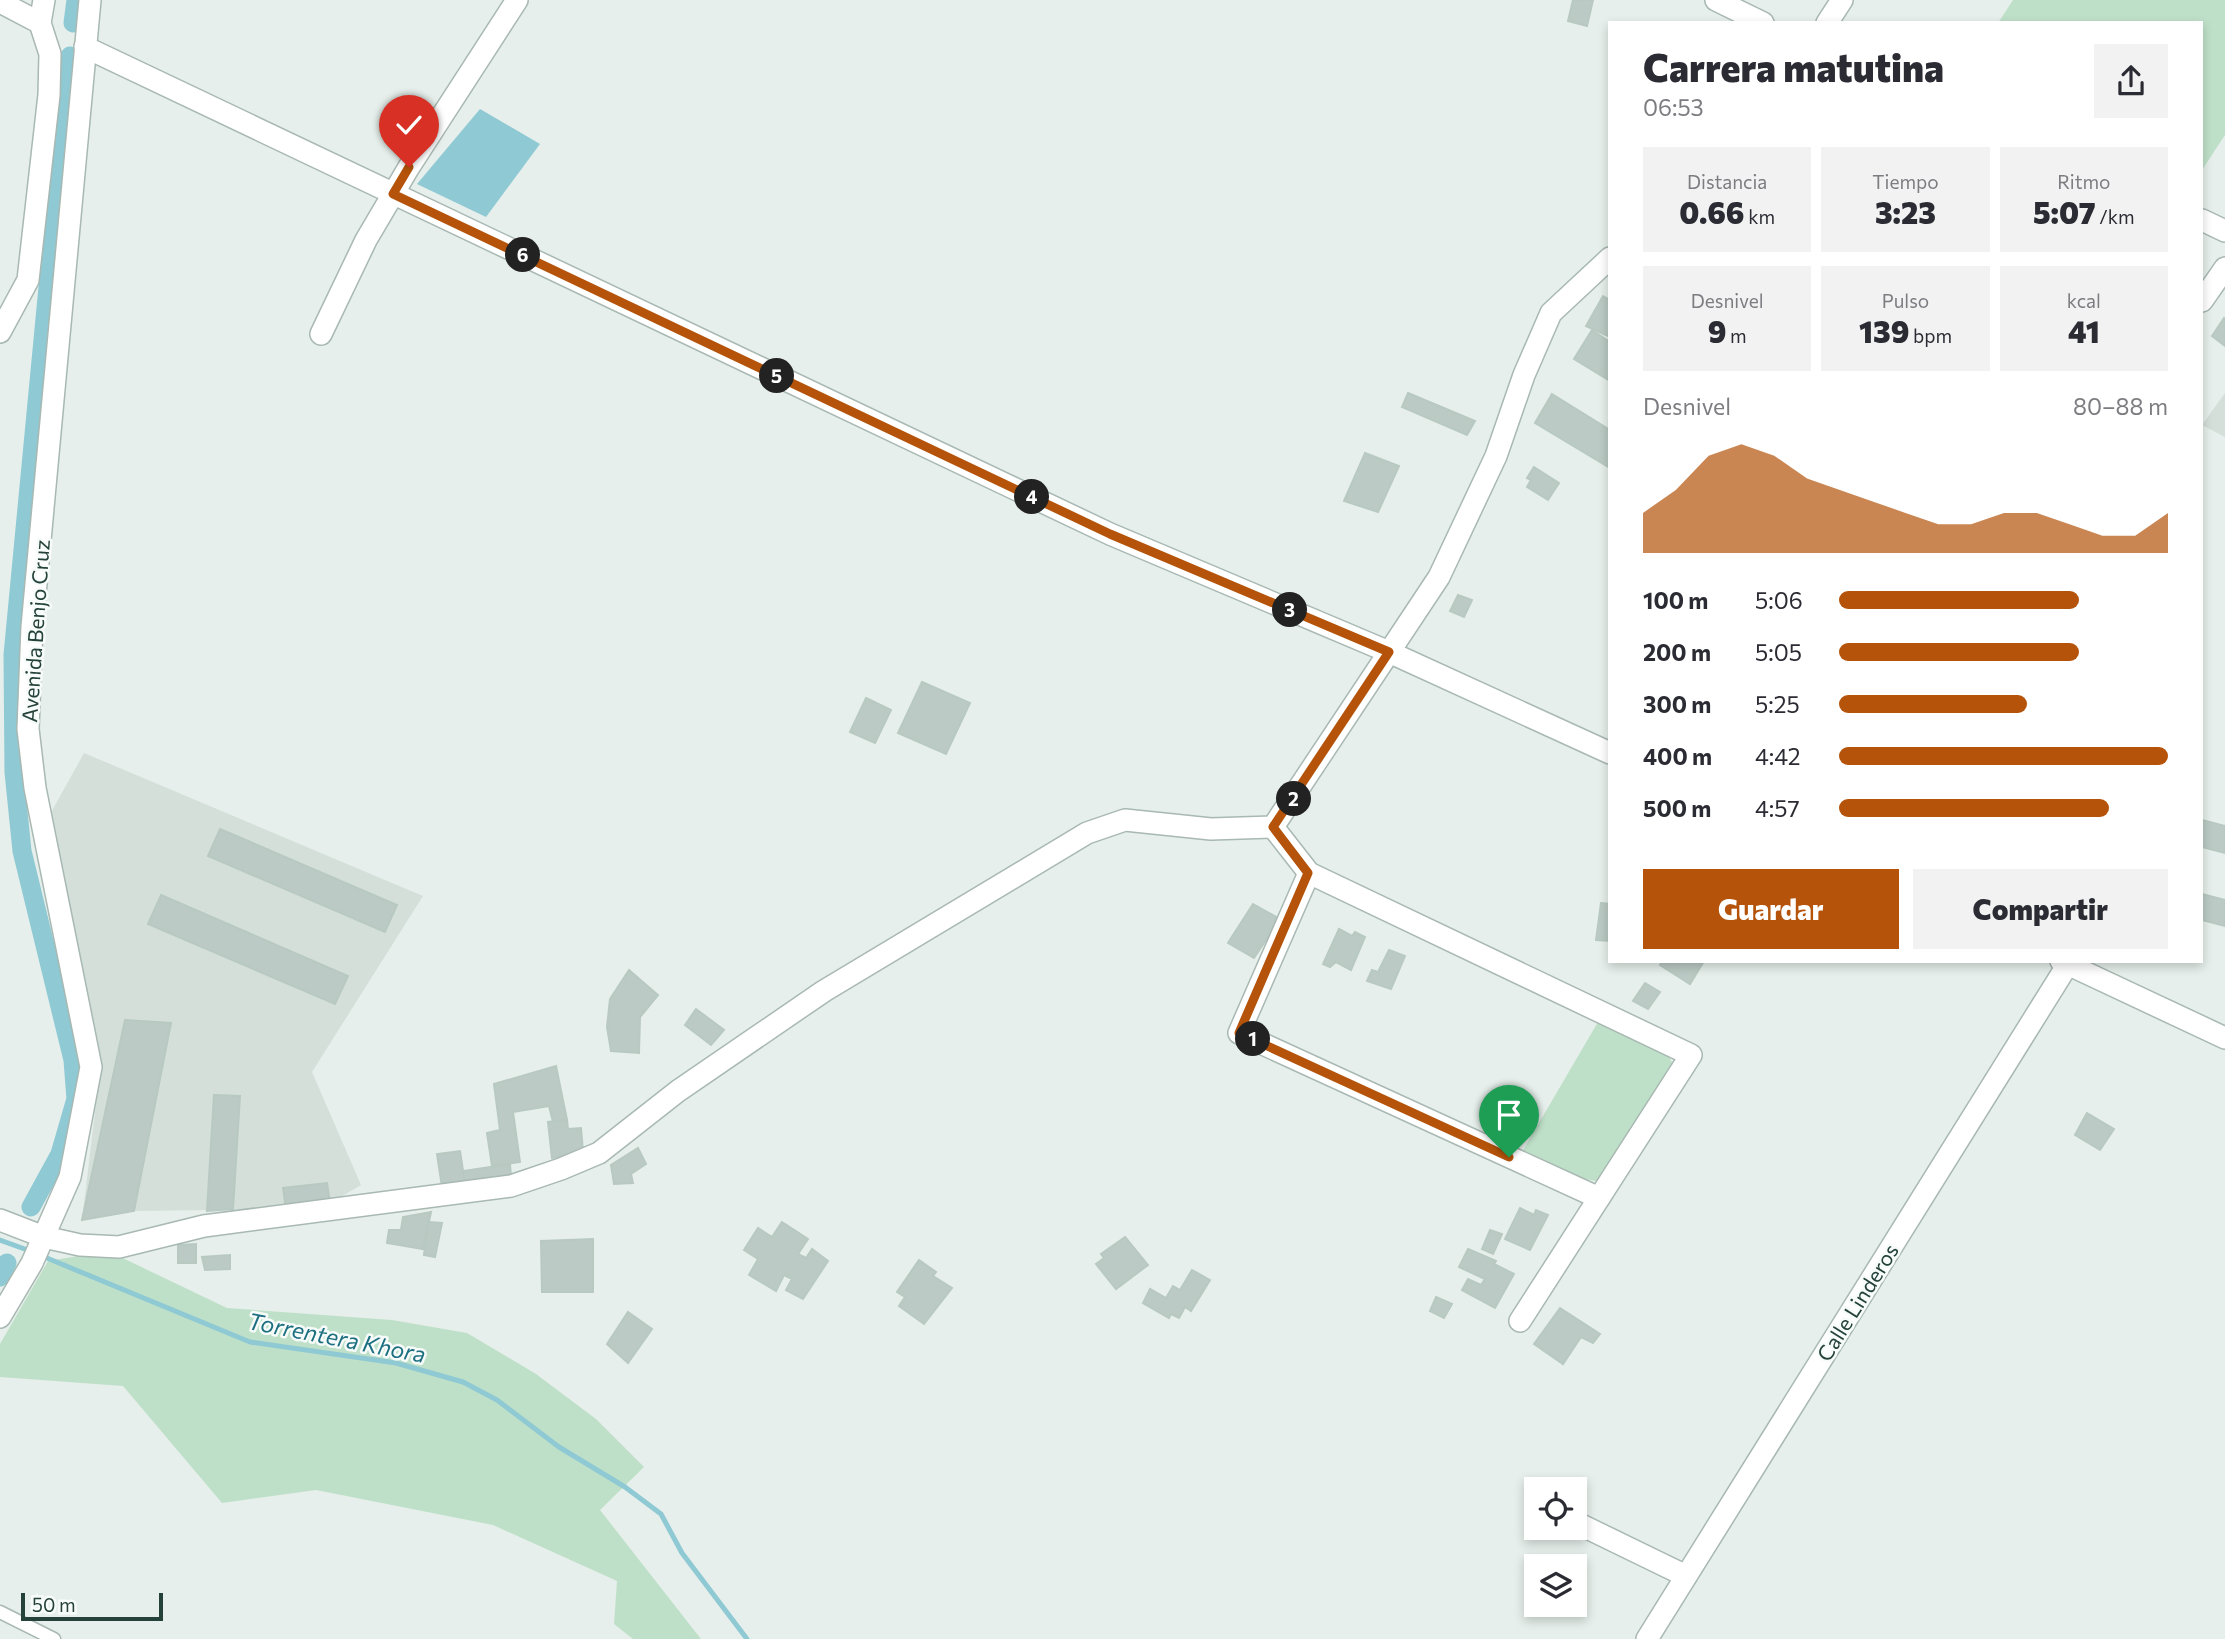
<!DOCTYPE html>
<html lang="es">
<meta charset="utf-8">
<style>
:root{--surface:#fff;--page:#f2f2f3;--text:#2b2b33;--muted:#7c7c81;--accent:#b45309}
body{margin:0;font-family:Commissioner,sans-serif;background:var(--page);color:var(--text);height:100vh;display:flex;flex-direction:column;font-size:26px;white-space:nowrap}
*{box-sizing:border-box;margin:0}
p{font-size:23px;color:var(--muted)}
.icon{flex:none;width:38px;height:38px;fill:none;stroke:currentColor;stroke-width:2;stroke-linecap:round;stroke-linejoin:round}
.map{position:relative;flex:1;overflow:hidden}
.drawer{position:absolute;left:1608px;top:21px;width:595px;height:942px;display:flex;flex-direction:column;background:var(--surface);border-radius:0px;box-shadow:0 4px 10px #0003}
.drawer>*{flex:none}
.buttons{position:absolute;left:1524px;top:1477px;display:grid;gap:14px}
.buttons a{display:grid;place-items:center;width:63px;height:63px;border-radius:0px;background:var(--surface);box-shadow:0 4px 10px #0003;font-size:35px}
.scale{position:absolute;left:21px;bottom:18px;width:142px;box-sizing:border-box;padding-left:7px;border:4px solid #24423a;border-top:0;font-size:19px;line-height:24px;white-space:nowrap;color:#24423a;-webkit-text-stroke:5px #f7fbf9;paint-order:stroke}
.pin{position:absolute;display:grid;place-items:center;width:60px;height:60px;color:#fff;margin:-72px -30px;border-radius:50% 50% 50% 0;rotate:-45deg;box-shadow:0 0 7px #0007}
.pin .icon{rotate:45deg}
.km{position:absolute;width:35px;height:35px;margin:-18px;border-radius:50%;background:#222;color:#fff;font-size:19px;line-height:35px;text-align:center}
.round{display:grid;place-items:center;flex:none;width:74px;height:74px;border-radius:0px;background:var(--page)}
.headline{display:flex;align-items:center;justify-content:space-between;height:119px;padding:0 35px}
h1{font-size:38px;font-weight:800;line-height:52px}
.figures{display:grid;grid-template-columns:repeat(3,1fr);gap:10px;height:119px;padding:7px 35px}
.figures div{display:grid;align-content:center;border-radius:0px;background:var(--page);text-align:center}
.figures b{font-size:30px;font-weight:800}
.figures small{font-size:19px;font-weight:400}
.figures p{font-size:19px}
.chart{height:196px;padding:14px 35px}
.chart p{display:flex;justify-content:space-between}
.chart svg{width:100%;height:126px;margin-top:7px;fill:var(--accent);opacity:.7}
.primary-button{display:flex;gap:14px;margin-top:auto;padding:14px 35px}
.primary-button a{flex:1;height:80px;border-radius:0px;background:var(--accent);color:#fff;font-size:28px;font-weight:800;line-height:80px;text-align:center}
.primary-button a+a{background:var(--page);color:var(--text)}
ul{padding:0 35px;list-style:none;font-size:23px}
li{display:grid;grid-template-columns:112px 84px 1fr;align-items:center;height:52px}
li i{height:18px;border-radius:9px;background:var(--accent)}
.map>svg:first-child{display:block}
</style>
<div class="map">
<svg width="2225" height="1639" viewBox="0 0 2225 1639">
<rect width="100%" height="100%" fill="#e6efeb"/>
<g fill="#d4dfda">
<polygon points="2225,393 2225,437 2202,425"/>
<polygon points="84,753 423,896 312,1072 361,1185 330,1203 286,1209 134,1211 82,1220 99,1079 49,816"/>
</g>
<g fill="#bfe0c8">
<polygon points="2013,0 2225,0 2225,135 2202,170 2202,23 1998,23"/>
<polygon points="1598,1022 1669,1056 1673,1065 1605,1174 1596,1181 1584,1179 1522,1152"/>
<polygon points="108,1251 227,1308 392,1320 467,1333 536,1374 596,1419 644,1467 600,1510 701,1639 633,1639 614,1624 617,1581 493,1525 316,1490 222,1503 123,1386 0,1377 0,1344 48,1261"/>
</g>
<polygon fill="#8ec9d4" points="480,109 540,144 486,217 417,184"/>
<g fill="none" stroke-linecap="round" stroke-linejoin="round">
<g stroke="#8ec9d4" stroke-width="5">
<polyline points="0,1240 33,1252"/>
<polyline points="42,1256 250,1342 396,1363 463,1382 497,1400 559,1447 625,1487 661,1514 682,1553 747,1639"/>
</g>
<g stroke="#8ec9d4" stroke-width="19">
<polyline points="73,23 76,0"/>
<polyline points="31,1207 60,1154 76,1099 73,1060 22,851 14,772 13,655 70,56"/>
<polyline points="0,1277 7,1263"/>
</g>
</g>
<g fill="#bbcac4" stroke="#b8c9c2" stroke-width="2">
<polygon points="1573,0 1593,0 1587,26 1568,21"/>
<polygon points="1603,296 1610,300 1610,337 1586,326"/>
<polygon points="2224,318 2225,319 2225,346 2212,336"/>
<polygon points="1592,330 1610,342 1610,381 1574,359"/>
<polygon points="1408,393 1475,421 1467,435 1402,407"/>
<polygon points="1552,394 1610,430 1610,468 1535,423"/>
<polygon points="1365,453 1399,466 1378,512 1344,501"/>
<polygon points="1534,467 1559,483 1548,500 1527,487 1531,480 1527,478"/>
<polygon points="1458,595 1472,600 1464,617 1450,611"/>
<polygon points="922,682 970,703 946,754 898,733"/>
<polygon points="866,698 891,710 875,743 850,732"/>
<polygon points="2202,820 2225,826 2225,853 2202,847"/>
<polygon points="220,829 397,905 385,932 208,856"/>
<polygon points="2202,894 2225,900 2225,926 2202,920"/>
<polygon points="161,895 348,976 335,1004 148,924"/>
<polygon points="1601,903 1610,904 1610,941 1596,940"/>
<polygon points="1253,904 1280,919 1254,958 1228,943"/>
<polygon points="1339,929 1352,936 1355,932 1365,937 1351,970 1336,962 1330,967 1323,964"/>
<polygon points="1389,950 1405,956 1391,989 1367,981 1372,970 1378,972"/>
<polygon points="1663,961 1704,961 1690,984 1660,965"/>
<polygon points="629,970 658,995 640,1017 639,1053 611,1051 607,1027 610,999"/>
<polygon points="1645,983 1660,992 1648,1009 1633,1001"/>
<polygon points="696,1009 724,1030 711,1045 685,1025"/>
<polygon points="125,1020 171,1023 134,1211 82,1220"/>
<polygon points="556,1066 567,1120 553,1122 549,1106 513,1112 520,1162 492,1166 487,1133 500,1130 494,1084"/>
<polygon points="214,1095 240,1096 233,1209 207,1211"/>
<polygon points="2087,1113 2114,1129 2100,1150 2075,1135"/>
<polygon points="567,1120 568,1129 581,1128 583,1152 552,1158 548,1122"/>
<polygon points="638,1148 646,1164 631,1174 633,1183 614,1184 611,1165"/>
<polygon points="460,1151 465,1184 442,1187 437,1154"/>
<polygon points="510,1164 511,1177 465,1185 463,1171"/>
<polygon points="327,1183 330,1203 286,1209 283,1188"/>
<polygon points="1520,1208 1534,1215 1536,1210 1548,1215 1530,1250 1505,1239"/>
<polygon points="431,1212 423,1249 387,1243 389,1230 401,1230 403,1217"/>
<polygon points="428,1222 442,1223 435,1257 424,1255"/>
<polygon points="782,1222 808,1239 798,1254 806,1258 812,1249 828,1261 803,1299 786,1290 792,1279 784,1275 776,1291 749,1275 758,1259 744,1250 758,1228 772,1237"/>
<polygon points="1490,1230 1502,1234 1493,1254 1482,1249"/>
<polygon points="1125,1237 1148,1265 1116,1289 1096,1264 1104,1258 1101,1254"/>
<polygon points="593,1239 593,1292 542,1292 541,1241"/>
<polygon points="196,1244 196,1263 178,1263 178,1245"/>
<polygon points="1468,1249 1496,1261 1494,1264 1514,1274 1495,1308 1462,1290 1468,1279 1481,1285 1485,1279 1459,1267"/>
<polygon points="230,1255 230,1269 205,1270 202,1257"/>
<polygon points="919,1260 936,1272 933,1276 952,1288 924,1324 899,1306 905,1297 897,1292"/>
<polygon points="1192,1270 1210,1280 1191,1311 1185,1307 1179,1318 1171,1314 1169,1318 1143,1303 1150,1289 1166,1298 1173,1286 1180,1290"/>
<polygon points="1436,1297 1452,1304 1444,1318 1430,1311"/>
<polygon points="1560,1308 1600,1334 1593,1343 1581,1337 1563,1364 1534,1344"/>
<polygon points="628,1312 652,1329 628,1363 607,1344"/>
</g>
<g fill="none" stroke-linecap="round" stroke-linejoin="round">
<g stroke="#a8b8b2" stroke-width="15">
<polyline id="service" points="0,1612 54,1639"/>
</g>
<g stroke="#a8b8b2" stroke-width="24">
<g id="minor">
<polyline points="0,2 40,23"/>
<polyline points="1827,23 1842,0"/>
<polyline points="85,47 1110,534 1389,652 1610,753"/>
<polyline points="2202,301 2225,268"/>
<polyline points="0,332 28,280 49,95 50,54 40,23 44,0"/>
<polyline points="321,334 366,240 409,167 517,0"/>
<polyline points="1273,827 1309,873 1691,1055 1520,1321"/>
<polyline points="1309,873 1239,1033 1599,1198"/>
<polyline points="2061,961 2225,1038"/>
<polyline points="0,1220 44,1237 80,1245 119,1247 204,1226 511,1186 561,1169 599,1153 678,1091 824,991 1087,833 1125,820 1211,829 1273,827 1439,577 1496,456 1524,375 1551,313 1610,258"/>
<polyline points="1575,1522 1686,1576"/>
<polyline points="1647,1639 2068,964"/>
</g>
</g>
<g stroke="#a8b8b2" stroke-width="24">
<g id="tertiary">
<polyline points="1716,0 1763,23"/>
<polyline points="2202,220 2225,231"/>
<polyline points="0,1317 32,1263 70,1177 91,1067 35,788 28,729 32,627 90,0"/>
</g>
</g>
<use href="#service" stroke="#fff" stroke-width="12"/>
<use href="#minor" stroke="#fff" stroke-width="21"/>
<use href="#tertiary" stroke="#fff" stroke-width="21"/>
</g>
<g fill="none" stroke-linecap="round" stroke-linejoin="round">
<g stroke="#fff" stroke-width="14">
<polyline id="route" points="409,167 393,194 1110,534 1389,652 1273,827 1308,873 1239,1033 1509,1157"/>
</g>
<use href="#route" stroke="#b45309" stroke-width="9"/>
</g>
<g text-anchor="middle" dominant-baseline="central" stroke-width="5" stroke-linejoin="round" paint-order="stroke">
<g font-size="21" fill="#24423a" stroke="#f7fbf9">
<text transform="translate(35 631) rotate(-86)">Avenida Benjo Cruz</text>
<text transform="translate(1857 1302) rotate(-58)">Calle Linderos</text>
</g>
<g font-size="23" font-style="italic" fill="#1c6f80" stroke="#f7fbf9">
<text transform="translate(337 1337) rotate(11)">Torrentera Khora</text>
</g>
</g>
</svg>
<div class="buttons">
<a><svg class="icon" aria-label="locate" viewBox="0 0 24 24"><circle cx="12" cy="12" r="6"/><path d="M12 2v4M12 18v4M2 12h4M18 12h4"/></svg></a>
<a><svg class="icon" aria-label="layers" viewBox="0 0 24 24"><path d="M12 4l9 5-9 5-9-5zM3 14l9 5 9-5"/></svg></a>
</div>
<div class="scale">50 m</div>
<div class="pin" style="left:1509px;top:1157px;background:#1e9e55"><svg class="icon" aria-label="arrive" viewBox="0 0 24 24"><path d="M6 21V4h12l-3 4 3 4H6"/></svg></div>
<div class="pin" style="left:409px;top:167px;background:#d93025"><svg class="icon" aria-label="check" viewBox="0 0 24 24"><path d="M5 12l5 5 9-10"/></svg></div>
<b class="km" style="left:1253px;top:1039px">1</b>
<b class="km" style="left:1294px;top:799px">2</b>
<b class="km" style="left:1290px;top:610px">3</b>
<b class="km" style="left:1032px;top:497px">4</b>
<b class="km" style="left:777px;top:376px">5</b>
<b class="km" style="left:523px;top:255px">6</b>
<section class="drawer">
<div class="headline"><div><h1>Carrera matutina</h1><p>06:53</p></div><a class="round"><svg class="icon" aria-label="share" viewBox="0 0 24 24"><path d="M12 15V3M7 8l5-5 5 5M5 13v7h14v-7"/></svg></a></div>
<div class="figures">
<div><p>Distancia</p><b>0.66<small> km</small></b></div>
<div><p>Tiempo</p><b>3:23</b></div>
<div><p>Ritmo</p><b>5:07<small> /km</small></b></div>
</div>
<div class="figures">
<div><p>Desnivel</p><b>9<small> m</small></b></div>
<div><p>Pulso</p><b>139<small> bpm</small></b></div>
<div><p>kcal</p><b>41</b></div>
</div>
<div class="chart"><p><span>Desnivel</span>80–88 m</p>
<svg viewBox="0 0 160 44" preserveAspectRatio="none"><path d="M0 44V30L10 22L20 10L30 6L40 10L50 18L60 22L70 26L80 30L90 34L100 34L110 30L120 30L130 34L140 38L150 38L160 30V44z"/></svg>
</div>
<ul>
<li><b>100 m</b>5:06<i style="width:73%"></i></li>
<li><b>200 m</b>5:05<i style="width:73%"></i></li>
<li><b>300 m</b>5:25<i style="width:57%"></i></li>
<li><b>400 m</b>4:42<i style="width:100%"></i></li>
<li><b>500 m</b>4:57<i style="width:82%"></i></li>
</ul>
<div class="primary-button"><a>Guardar</a><a>Compartir</a></div>
</section>
</div>
